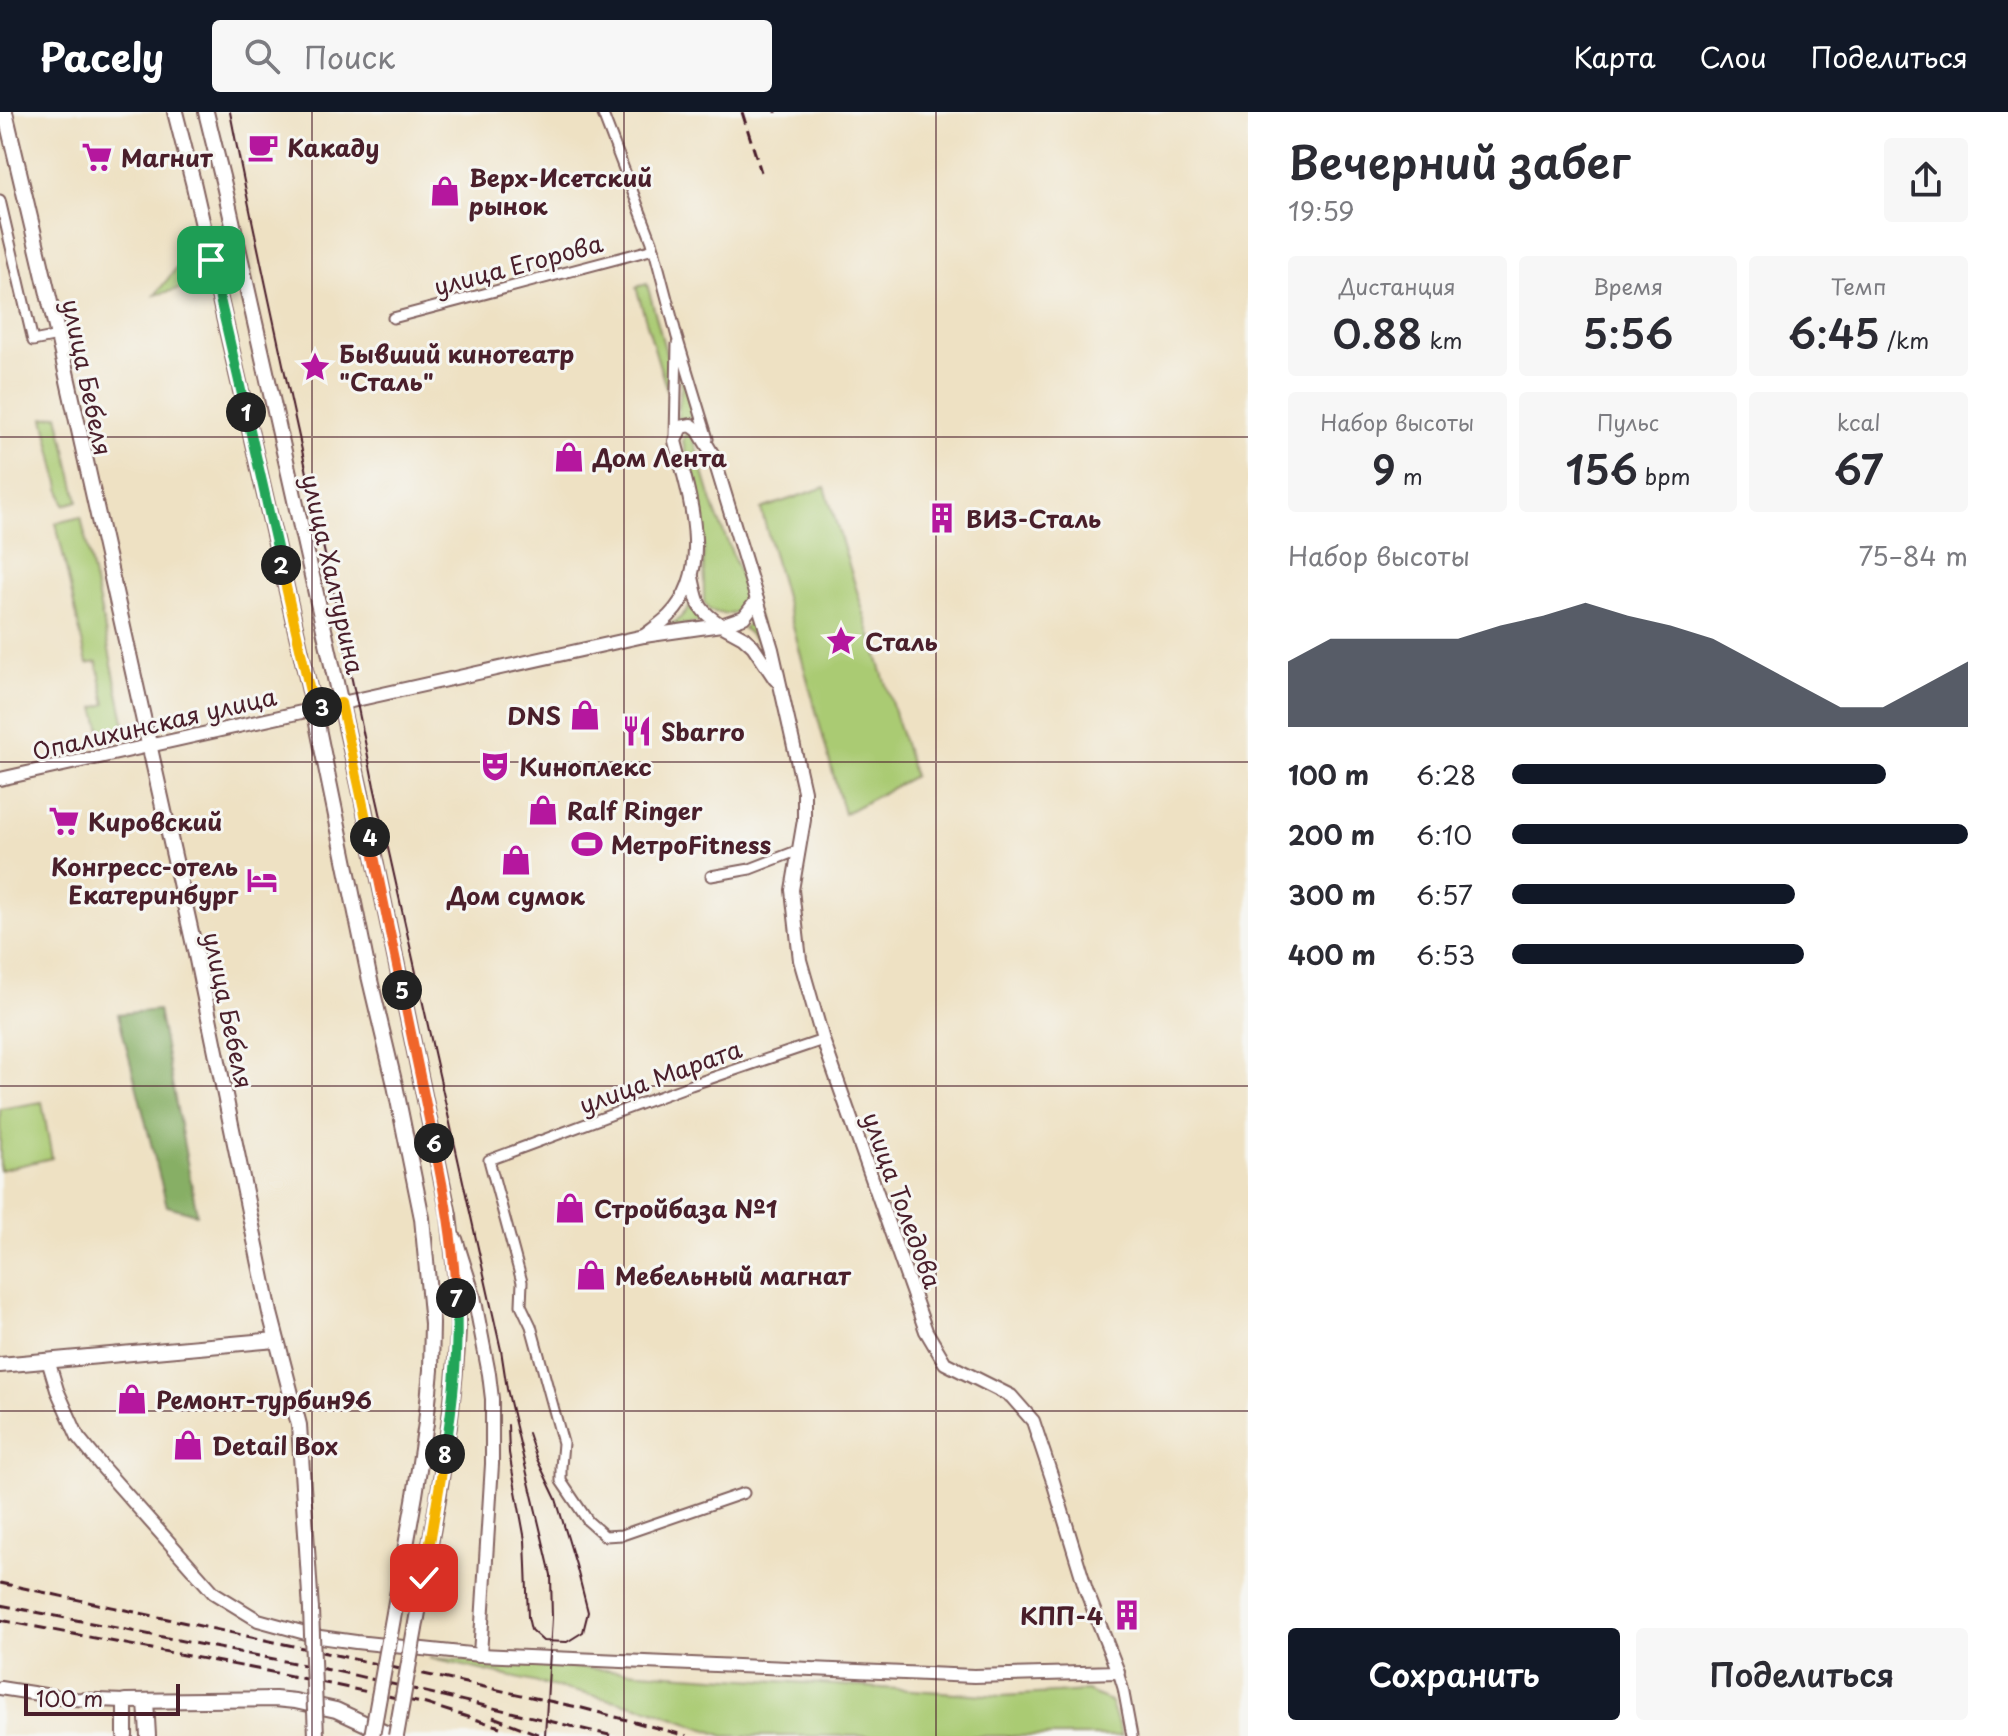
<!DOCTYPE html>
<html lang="ru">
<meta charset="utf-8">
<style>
:root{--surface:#fff;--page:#f7f7f7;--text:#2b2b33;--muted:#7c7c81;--accent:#111827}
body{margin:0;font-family:"Playpen Sans",sans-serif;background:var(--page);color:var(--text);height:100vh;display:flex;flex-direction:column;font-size:30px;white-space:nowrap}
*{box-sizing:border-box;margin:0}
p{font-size:26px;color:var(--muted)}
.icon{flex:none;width:44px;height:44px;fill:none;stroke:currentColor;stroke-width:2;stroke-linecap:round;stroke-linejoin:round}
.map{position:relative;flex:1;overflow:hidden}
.drawer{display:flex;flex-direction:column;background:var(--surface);width:760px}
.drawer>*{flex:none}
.scale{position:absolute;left:24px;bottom:20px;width:156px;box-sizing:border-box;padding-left:8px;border:4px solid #4a1f2b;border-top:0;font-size:22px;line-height:28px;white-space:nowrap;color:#4a1f2b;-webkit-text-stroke:6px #f6f6f2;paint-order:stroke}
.pin{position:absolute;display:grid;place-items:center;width:68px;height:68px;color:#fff;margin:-34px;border-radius:16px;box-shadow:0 4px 12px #0006}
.km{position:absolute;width:40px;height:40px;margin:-20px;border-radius:50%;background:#222;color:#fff;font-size:22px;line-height:40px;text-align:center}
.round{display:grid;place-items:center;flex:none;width:84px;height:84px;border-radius:8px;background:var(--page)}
.headline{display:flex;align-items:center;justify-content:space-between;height:136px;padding:0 40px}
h1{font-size:44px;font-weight:600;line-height:60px}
.figures{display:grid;grid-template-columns:repeat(3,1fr);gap:12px;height:136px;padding:8px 40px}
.figures div{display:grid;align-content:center;border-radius:8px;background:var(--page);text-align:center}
.figures b{font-size:40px;font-weight:600}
.figures small{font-size:22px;font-weight:400}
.figures p{font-size:22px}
.chart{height:224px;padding:16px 40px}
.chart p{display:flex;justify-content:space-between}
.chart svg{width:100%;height:144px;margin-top:8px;fill:var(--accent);opacity:.7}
.primary-button{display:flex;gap:16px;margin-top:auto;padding:16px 40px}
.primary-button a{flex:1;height:92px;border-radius:8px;background:var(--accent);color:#fff;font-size:32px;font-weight:600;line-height:92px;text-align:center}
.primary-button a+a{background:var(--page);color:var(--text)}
ul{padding:0 40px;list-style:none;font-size:26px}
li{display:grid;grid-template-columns:128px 96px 1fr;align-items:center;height:60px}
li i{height:20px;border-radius:10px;background:var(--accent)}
header{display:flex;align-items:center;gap:48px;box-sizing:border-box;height:112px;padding:0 40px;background:var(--accent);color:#fff}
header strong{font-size:38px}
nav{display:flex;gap:44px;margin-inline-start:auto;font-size:28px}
.search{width:560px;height:72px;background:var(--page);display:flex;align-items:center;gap:20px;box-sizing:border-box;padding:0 28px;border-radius:8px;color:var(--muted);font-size:30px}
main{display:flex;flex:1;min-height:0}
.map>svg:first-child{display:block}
</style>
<header>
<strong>Pacely</strong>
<div class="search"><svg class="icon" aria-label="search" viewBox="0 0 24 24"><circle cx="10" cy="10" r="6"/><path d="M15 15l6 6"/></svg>Поиск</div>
<nav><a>Карта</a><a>Слои</a><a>Поделиться</a></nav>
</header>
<main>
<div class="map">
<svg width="1248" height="1624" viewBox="0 0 1248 1624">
<rect width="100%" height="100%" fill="#f6f6f2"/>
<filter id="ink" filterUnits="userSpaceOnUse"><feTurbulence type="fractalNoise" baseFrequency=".0125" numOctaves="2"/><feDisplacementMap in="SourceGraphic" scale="16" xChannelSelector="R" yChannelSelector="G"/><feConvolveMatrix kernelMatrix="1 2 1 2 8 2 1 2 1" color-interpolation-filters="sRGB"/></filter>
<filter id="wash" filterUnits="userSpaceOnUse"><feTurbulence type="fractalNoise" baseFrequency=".006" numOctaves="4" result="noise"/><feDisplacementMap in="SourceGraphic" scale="32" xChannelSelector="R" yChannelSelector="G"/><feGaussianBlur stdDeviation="1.8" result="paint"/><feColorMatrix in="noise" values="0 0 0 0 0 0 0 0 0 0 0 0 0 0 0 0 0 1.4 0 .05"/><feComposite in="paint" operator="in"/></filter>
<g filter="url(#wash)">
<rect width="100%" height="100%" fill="#eee1c3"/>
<g fill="#aacb73" stroke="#7a754f" stroke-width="2">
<polygon points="187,143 195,173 155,183"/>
<polygon points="647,172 670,255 667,279 636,175"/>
<polygon points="683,257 699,310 688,306 677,310"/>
<polygon points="58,303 78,389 64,393 44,306"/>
<path d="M687 322 691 323 694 328C701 352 707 376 715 399 721 416 751 479 743 493 736 506 722 502 710 499L704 490 703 399 683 330 684 324Z"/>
<polygon points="825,375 914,664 844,702 761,397"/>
<polygon points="81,405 124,609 120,625 104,630 95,596 106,592 97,550 87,552 56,411"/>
<polygon points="692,492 700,510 667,515 680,506"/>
<polygon points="757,501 767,539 743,516 751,510"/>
<polygon points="42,990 52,1046 0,1058 0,997"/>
<polygon points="429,1546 1002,1584 1087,1579 1110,1589 1122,1624 724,1624 651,1597"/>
</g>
<polygon fill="#87af65" stroke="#686748" stroke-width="2" points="158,898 197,1102 167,1094 118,902"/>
</g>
<g filter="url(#ink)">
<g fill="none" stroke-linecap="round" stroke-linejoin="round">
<g stroke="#836360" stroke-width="13">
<g id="minor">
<polyline points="602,0 652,130 677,225 708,327"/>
<polyline points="0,88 33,229 58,224"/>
<polyline points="393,206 654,137"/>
<polyline points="675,325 677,232"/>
<polyline points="711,764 750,757 799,738"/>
<polyline points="744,1381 622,1423 605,1424 588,1409 561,1369 561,1355 563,1331 531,1214 521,1193 522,1170 489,1048 691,973 823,928"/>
<polyline points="1118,1560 1123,1576 1132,1624"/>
</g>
</g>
<g stroke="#836360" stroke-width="16">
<g id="tertiary">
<path d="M692 465C698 492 697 497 721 513L744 505 757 488"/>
<polyline points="0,667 644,524 721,513 743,525 753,534 775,567"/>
<polyline points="456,1127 474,1184 489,1262 492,1287 492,1352 480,1543"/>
<path d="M48 1248 57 1278 78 1325 104 1357 214 1481 258 1508 320 1525 356 1530 480 1543 974 1564 1118 1560 1086 1478 1052 1366 1033 1309 1011 1284 945 1251 926 1219 823 928 800 848 792 778 804 708V679L772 537 713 343 698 318 691 313 681 315 675 329C689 383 715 457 669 504 662 511 653 517 644 524"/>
<polyline points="0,1576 71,1587 125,1589"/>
</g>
</g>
<g stroke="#836360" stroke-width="18">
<g id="secondary">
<polyline points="5,0 58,224 195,838 270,1201 299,1313 311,1498"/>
<polyline points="0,1253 276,1228"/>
<polyline points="146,1589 148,1624"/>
<polyline points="125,1624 125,1589 275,1587 295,1589 336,1598 392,1624"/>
</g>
</g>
<g stroke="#836360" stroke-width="18">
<g id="primary">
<polyline points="175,0 193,70 314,597 369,864 395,973 422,1106 432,1212 431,1258 426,1311"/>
<path d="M206 0 224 73 362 686 449 1103C453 1140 458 1178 458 1215 457 1248 453 1281 449 1314"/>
</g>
</g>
<use href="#minor" stroke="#fff" stroke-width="9"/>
<use href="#tertiary" stroke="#fff" stroke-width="12"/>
<use href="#secondary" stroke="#fff" stroke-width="14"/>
<use href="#primary" stroke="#fff" stroke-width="14"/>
<g stroke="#4a1f2b" stroke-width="2">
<path d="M230 0C274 225 329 448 374 674L501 1238 507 1277 551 1463 552 1506 545 1624"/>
<polyline points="508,1313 509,1341 525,1428 528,1505 531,1518 543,1529 567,1530 583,1520 588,1500 576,1453 556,1387 536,1345 528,1321"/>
</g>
<g stroke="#4a1f2b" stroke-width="3" stroke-dasharray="12 6" stroke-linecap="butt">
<polyline points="742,0 761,60"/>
<polyline points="776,0 776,1"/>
<polyline points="0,1471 582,1596 687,1624"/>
<polyline points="0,1493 345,1561 613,1624"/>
<polyline points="0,1508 262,1558 426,1592 500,1615"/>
<polyline points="493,1605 543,1624"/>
</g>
<g stroke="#836360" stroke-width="18" stroke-linecap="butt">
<polyline id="secondary-bridge" points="311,1498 316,1624"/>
</g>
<g stroke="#836360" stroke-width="18" stroke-linecap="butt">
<g id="primary-bridge">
<polyline points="372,1624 415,1383 426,1311"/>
<polyline points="396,1624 438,1387 449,1314"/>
</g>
</g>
<use href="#secondary-bridge" stroke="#fff" stroke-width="14"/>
<use href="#primary-bridge" stroke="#fff" stroke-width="14"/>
</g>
</g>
<g fill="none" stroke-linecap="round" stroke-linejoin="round" filter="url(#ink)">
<g stroke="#fff" stroke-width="16">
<polyline id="split-1" points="211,148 246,300"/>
</g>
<g stroke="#fff" stroke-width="16">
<polyline id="split-2" points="246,300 281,453"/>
</g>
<g stroke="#fff" stroke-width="16">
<polyline id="split-3" points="281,453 314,597 322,595"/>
</g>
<g stroke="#fff" stroke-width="16">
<polyline id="split-4" points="322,595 341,591 370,725"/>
</g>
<g stroke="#fff" stroke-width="16">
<polyline id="split-5" points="370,725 402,878"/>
</g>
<g stroke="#fff" stroke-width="16">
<polyline id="split-6" points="402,878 434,1031"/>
</g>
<g stroke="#fff" stroke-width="16">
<path id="split-7" d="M434 1031C445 1083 454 1133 456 1186"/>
</g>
<g stroke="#fff" stroke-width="16">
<path id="split-8" d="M445 1342C453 1290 459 1238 456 1186"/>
</g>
<g stroke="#fff" stroke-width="16">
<polyline id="split-9" points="424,1466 445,1342"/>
</g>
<use href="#split-1" stroke="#22a559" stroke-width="10"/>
<use href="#split-2" stroke="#22a559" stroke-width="10"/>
<use href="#split-3" stroke="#f5b400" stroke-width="10"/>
<use href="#split-4" stroke="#f5b400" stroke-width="10"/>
<use href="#split-5" stroke="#f0652b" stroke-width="10"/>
<use href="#split-6" stroke="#f0652b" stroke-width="10"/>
<use href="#split-7" stroke="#f0652b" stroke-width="10"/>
<use href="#split-8" stroke="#22a559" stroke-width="10"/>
<use href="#split-9" stroke="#f5b400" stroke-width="10"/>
</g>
<path fill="none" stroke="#4a1f2b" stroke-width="2" stroke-opacity="0.55" d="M312 0V1624M624 0V1624M936 0V1624M0 325H1248M0 650H1248M0 974H1248M0 1299H1248"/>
<defs>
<g id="cafe-bare" transform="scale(2.4)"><path d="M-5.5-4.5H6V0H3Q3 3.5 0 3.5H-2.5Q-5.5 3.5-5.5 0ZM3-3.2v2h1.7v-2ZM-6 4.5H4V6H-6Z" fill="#b5179e" stroke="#f6f6f2" stroke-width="2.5" paint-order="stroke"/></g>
<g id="supermarket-bare" transform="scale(2.4)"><path d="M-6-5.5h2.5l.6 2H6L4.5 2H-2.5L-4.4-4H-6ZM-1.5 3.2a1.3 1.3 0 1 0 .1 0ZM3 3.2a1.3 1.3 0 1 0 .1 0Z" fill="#b5179e" stroke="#f6f6f2" stroke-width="2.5" paint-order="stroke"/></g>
<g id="shop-bare" transform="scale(2.4)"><path d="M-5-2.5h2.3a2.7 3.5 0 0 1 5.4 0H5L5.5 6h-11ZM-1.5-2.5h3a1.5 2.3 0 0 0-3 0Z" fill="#b5179e" stroke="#f6f6f2" stroke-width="2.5" paint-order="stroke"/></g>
<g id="sight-bare" transform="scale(2.4)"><path d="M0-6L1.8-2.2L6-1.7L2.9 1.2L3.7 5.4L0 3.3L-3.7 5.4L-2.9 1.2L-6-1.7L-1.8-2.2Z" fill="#b5179e" stroke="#f6f6f2" stroke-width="2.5" paint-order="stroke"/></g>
<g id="building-bare" transform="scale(2.4)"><path d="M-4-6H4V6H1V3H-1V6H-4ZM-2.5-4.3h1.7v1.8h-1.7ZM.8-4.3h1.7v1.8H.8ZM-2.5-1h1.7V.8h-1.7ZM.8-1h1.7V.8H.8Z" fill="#b5179e" stroke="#f6f6f2" stroke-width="2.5" paint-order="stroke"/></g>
<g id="restaurant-bare" transform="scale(2.4)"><path d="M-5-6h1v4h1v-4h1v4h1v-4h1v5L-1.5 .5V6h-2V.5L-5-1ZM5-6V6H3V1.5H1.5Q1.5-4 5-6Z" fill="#b5179e" stroke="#f6f6f2" stroke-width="2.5" paint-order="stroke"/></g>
<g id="theatre-bare" transform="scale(2.4)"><path d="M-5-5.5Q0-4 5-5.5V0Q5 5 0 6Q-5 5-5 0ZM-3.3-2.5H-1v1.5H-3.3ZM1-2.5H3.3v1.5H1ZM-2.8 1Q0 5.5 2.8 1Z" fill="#b5179e" stroke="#f6f6f2" stroke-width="2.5" paint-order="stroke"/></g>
<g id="stadium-bare" transform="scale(2.4)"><path d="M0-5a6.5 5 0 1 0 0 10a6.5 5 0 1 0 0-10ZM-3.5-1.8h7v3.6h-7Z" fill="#b5179e" stroke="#f6f6f2" stroke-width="2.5" paint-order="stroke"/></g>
<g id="hotel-bare" transform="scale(2.4)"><path d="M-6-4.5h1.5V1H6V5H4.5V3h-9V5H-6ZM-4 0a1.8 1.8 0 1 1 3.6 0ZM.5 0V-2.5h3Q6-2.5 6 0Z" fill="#b5179e" stroke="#f6f6f2" stroke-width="2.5" paint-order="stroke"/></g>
</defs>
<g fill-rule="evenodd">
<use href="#cafe-bare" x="263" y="35"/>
<use href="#supermarket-bare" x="97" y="45"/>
<use href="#shop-bare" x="445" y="79"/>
<use href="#sight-bare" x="315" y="255"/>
<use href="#shop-bare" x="569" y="345"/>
<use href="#building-bare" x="942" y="406"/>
<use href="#sight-bare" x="841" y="529"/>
<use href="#shop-bare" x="585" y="603"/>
<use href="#restaurant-bare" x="637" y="619"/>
<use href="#theatre-bare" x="495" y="654"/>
<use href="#shop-bare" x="543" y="698"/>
<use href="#supermarket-bare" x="64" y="709"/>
<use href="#stadium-bare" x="587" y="732"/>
<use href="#shop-bare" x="516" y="748"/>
<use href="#hotel-bare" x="262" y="768"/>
<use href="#shop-bare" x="570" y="1096"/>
<use href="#shop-bare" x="591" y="1163"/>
<use href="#shop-bare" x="132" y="1287"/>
<use href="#shop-bare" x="188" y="1333"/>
<use href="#building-bare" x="1127" y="1503"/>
</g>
<g text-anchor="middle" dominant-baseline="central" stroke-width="6" stroke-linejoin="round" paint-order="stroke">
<g font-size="24" font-weight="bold" fill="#4a1f2b" stroke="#f6f6f2" text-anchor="start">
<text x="287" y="35">Какаду</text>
<text x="121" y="45">Магнит</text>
<text x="469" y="65">Верх-Исетский<tspan x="469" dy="28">рынок</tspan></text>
<text x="339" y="241">Бывший кинотеатр<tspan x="339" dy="28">"Сталь"</tspan></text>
<text x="593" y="345">Дом Лента</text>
<text x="966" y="406">ВИЗ-Сталь</text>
<text x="865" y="529">Сталь</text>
<text x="561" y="603" text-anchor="end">DNS</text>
<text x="661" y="619">Sbarro</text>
<text x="519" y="654">Киноплекс</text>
<text x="567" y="698">Ralf Ringer</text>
<text x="88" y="709">Кировский</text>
<text x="611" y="732">МетроFitness</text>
<text x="238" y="754" text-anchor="end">Конгресс-отель<tspan x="238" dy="28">Екатеринбург</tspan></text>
<text x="516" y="783" text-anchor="middle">Дом сумок</text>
<text x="594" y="1096">Стройбаза №1</text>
<text x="615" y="1163">Мебельный магнат</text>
<text x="156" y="1287">Ремонт-турбин96</text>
<text x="212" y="1333">Detail Box</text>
<text x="1103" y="1503" text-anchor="end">КПП-4</text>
</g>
<g font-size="24" fill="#4a1f2b" stroke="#f6f6f2">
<text transform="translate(518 152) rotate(-15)">улица Егорова</text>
<text transform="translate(88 265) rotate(78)">улица Бебеля</text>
<text transform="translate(334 462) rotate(77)">улица Халтурина</text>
<text transform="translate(154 611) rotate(-13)">Опалихинская улица</text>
<text transform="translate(229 898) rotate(78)">улица Бебеля</text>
<text transform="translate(660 964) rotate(-20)">улица Марата</text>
<text transform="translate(903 1088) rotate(70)">улица Толедова</text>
</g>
</g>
</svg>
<div class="scale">100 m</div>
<div class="pin" style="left:211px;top:148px;background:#1e9e55"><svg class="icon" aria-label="arrive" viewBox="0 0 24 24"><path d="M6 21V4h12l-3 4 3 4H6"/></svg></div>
<div class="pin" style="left:424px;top:1466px;background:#d93025"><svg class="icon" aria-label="check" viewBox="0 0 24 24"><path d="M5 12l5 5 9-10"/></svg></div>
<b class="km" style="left:246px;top:300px">1</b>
<b class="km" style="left:281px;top:453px">2</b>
<b class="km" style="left:322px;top:595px">3</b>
<b class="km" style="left:370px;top:725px">4</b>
<b class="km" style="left:402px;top:878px">5</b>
<b class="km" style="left:434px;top:1031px">6</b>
<b class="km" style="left:456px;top:1186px">7</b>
<b class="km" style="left:445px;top:1342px">8</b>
</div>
<section class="drawer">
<div class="headline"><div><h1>Вечерний забег</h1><p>19:59</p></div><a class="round"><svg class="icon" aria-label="share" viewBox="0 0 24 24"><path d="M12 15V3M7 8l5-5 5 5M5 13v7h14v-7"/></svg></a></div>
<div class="figures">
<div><p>Дистанция</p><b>0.88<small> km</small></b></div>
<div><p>Время</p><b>5:56</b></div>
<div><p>Темп</p><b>6:45<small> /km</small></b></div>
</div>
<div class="figures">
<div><p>Набор высоты</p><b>9<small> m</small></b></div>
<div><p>Пульс</p><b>156<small> bpm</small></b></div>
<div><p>kcal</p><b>67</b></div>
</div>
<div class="chart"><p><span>Набор высоты</span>75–84 m</p>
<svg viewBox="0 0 160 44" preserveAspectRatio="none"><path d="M0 44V24L10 17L20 17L30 17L40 17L50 13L60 10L70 6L80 10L90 13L100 17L110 24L120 31L130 38L140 38L150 31L160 24V44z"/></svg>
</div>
<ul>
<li><b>100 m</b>6:28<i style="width:82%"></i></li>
<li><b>200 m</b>6:10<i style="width:100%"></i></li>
<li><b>300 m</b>6:57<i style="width:62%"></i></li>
<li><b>400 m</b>6:53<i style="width:64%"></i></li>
</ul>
<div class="primary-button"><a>Сохранить</a><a>Поделиться</a></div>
</section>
</main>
